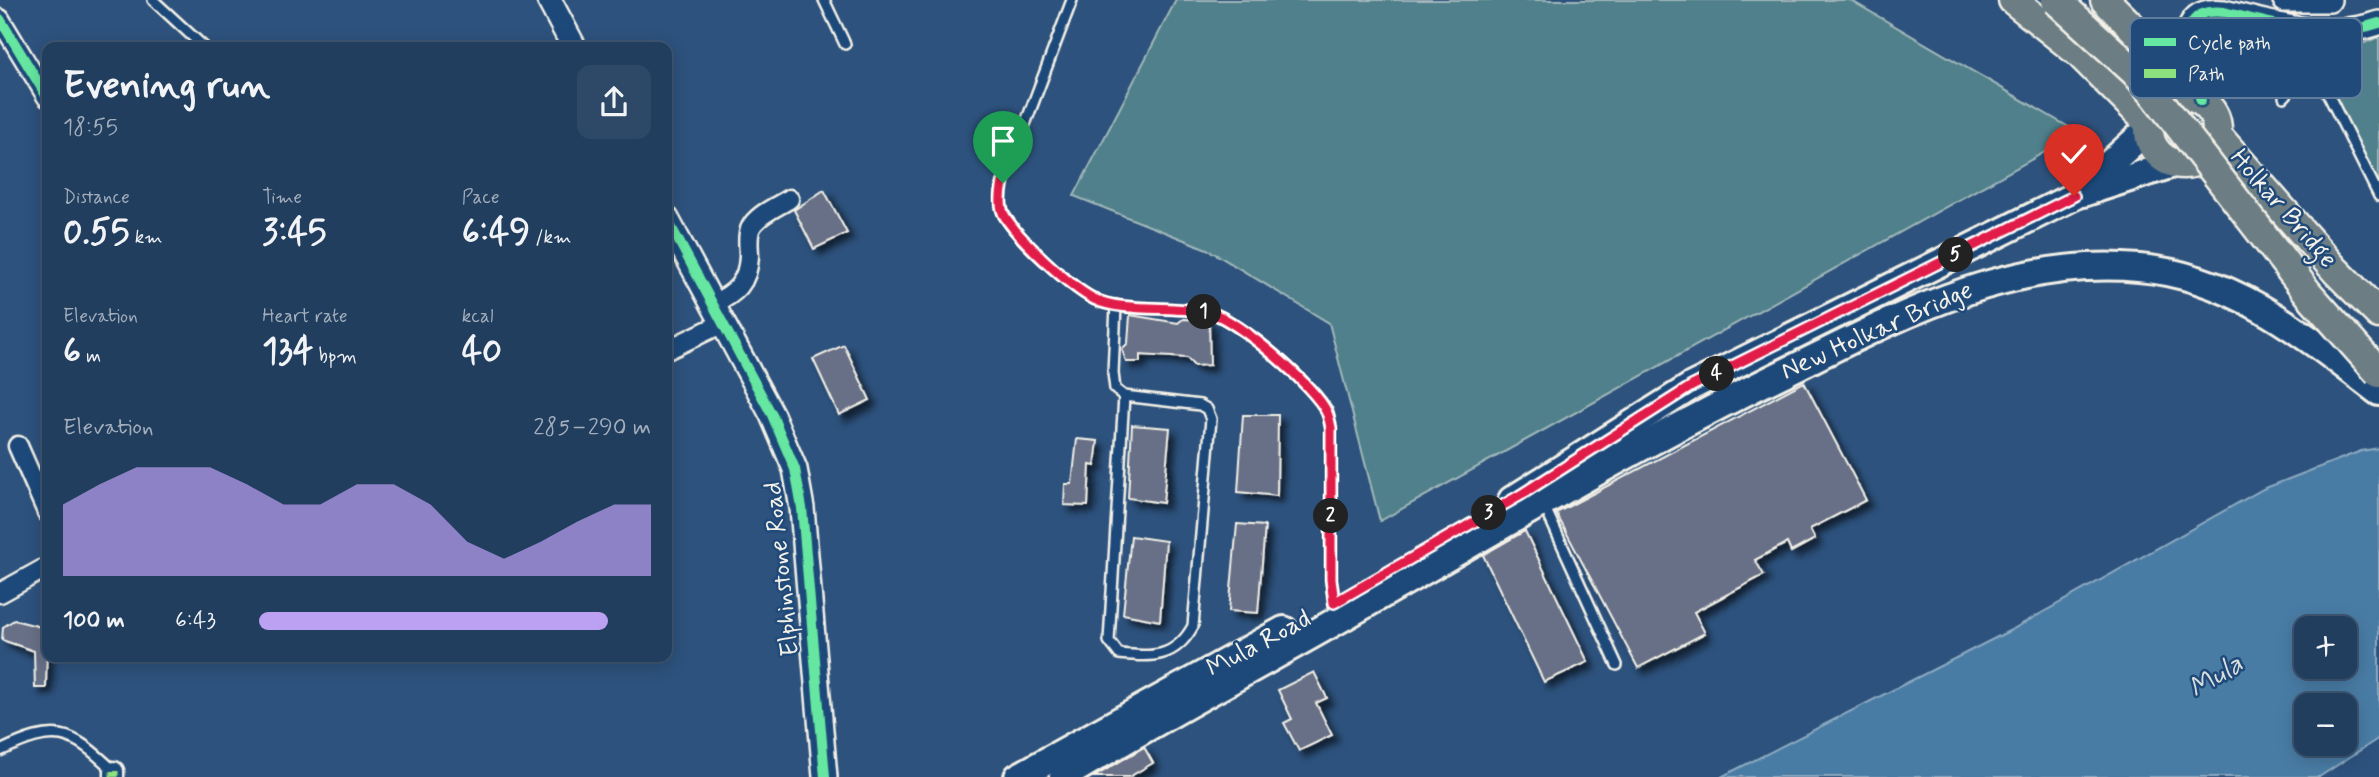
<!DOCTYPE html>
<meta charset="utf-8">
<style>
:root{--surface:#223e5e;--page:#2e4967;--text:#f1f3f6;--muted:#a2aebc;--line:#3f5773;--accent:#bca0f2}
body{margin:0;font-family:Mynerve,sans-serif;background:var(--page);color:var(--text);height:100vh;display:flex;flex-direction:column;font-size:26px;white-space:nowrap}
*{box-sizing:border-box;margin:0}
p{font-size:23px;color:var(--muted)}
.icon{flex:none;width:38px;height:38px;fill:none;stroke:currentColor;stroke-width:2;stroke-linecap:round;stroke-linejoin:round}
.map{position:relative;flex:1;overflow:hidden}
.sheet{position:absolute;left:42px;top:42px;width:630px;height:620px;display:flex;flex-direction:column;background:var(--surface);border-radius:14px;box-shadow:0 4px 18px #0003,0 0 0 2px var(--line)}
.sheet>*{flex:none}
.tools{position:absolute;left:2294px;top:616px;display:grid;gap:14px}
.tools a{display:grid;place-items:center;width:63px;height:63px;border-radius:14px;background:var(--surface);box-shadow:0 4px 18px #0003,0 0 0 2px var(--line);font-size:35px}
.pin{position:absolute;display:grid;place-items:center;width:60px;height:60px;color:#fff;margin:-72px -30px;border-radius:50% 50% 50% 0;rotate:-45deg;box-shadow:0 0 7px #0007}
.pin .icon{rotate:45deg}
.km{position:absolute;width:35px;height:35px;margin:-18px;border-radius:50%;background:#222;color:#fff;font-size:19px;line-height:35px;text-align:center}
.round{display:grid;place-items:center;flex:none;width:74px;height:74px;border-radius:14px;background:var(--page)}
.headline{display:flex;align-items:center;justify-content:space-between;height:119px;padding:0 21px}
h1{font-size:38px;font-weight:800;line-height:52px}
.stats{display:grid;grid-template-columns:repeat(3,1fr);gap:10px;height:119px;padding:7px 21px}
.stats div{display:grid;align-content:center}
.stats b{font-size:35px;font-weight:800}
.stats small{font-size:19px;font-weight:400}
.stats p{font-size:19px}
.chart{height:196px;padding:14px 21px}
.chart p{display:flex;justify-content:space-between}
.chart svg{width:100%;height:126px;margin-top:7px;fill:var(--accent);opacity:.7}
ul{padding:0 21px;list-style:none;font-size:23px}
li{display:grid;grid-template-columns:112px 84px 1fr;align-items:center;height:52px}
li i{height:18px;border-radius:9px;background:var(--accent)}
.map>svg:first-child{display:block}
</style>
<div class="map">
<svg width="2379" height="777" viewBox="0 0 2379 777">
<defs>
<filter id="shadow"><feDropShadow dx="6" dy="6" stdDeviation="3.5" flood-color="#0009"/></filter>
</defs>
<rect width="100%" height="100%" fill="#2d527d"/>
<filter id="ink" filterUnits="userSpaceOnUse"><feTurbulence type="fractalNoise" baseFrequency=".0143" numOctaves="2"/><feDisplacementMap in="SourceGraphic" scale="14" xChannelSelector="R" yChannelSelector="G"/><feConvolveMatrix kernelMatrix="1 2 1 2 8 2 1 2 1" color-interpolation-filters="sRGB"/></filter>
<g filter="url(#ink)">
<g fill="#4f808b" stroke="#a2b8ba" stroke-width="2">
<polygon points="1176,0 1850,0 2079,133 1380,521 1329,323 1207,249 1074,196"/>
<polygon points="2379,37 2379,187 2313,64"/>
</g>
<path fill="#487ba5" stroke="#8daac0" stroke-width="2" fill-rule="evenodd" d="M2379 448V738L2319 777H1721L2013 629 2263 489 2361 451ZM2306 628H2345V667H2306ZM2306 705H2345V744H2306Z"/>
<g fill="#677087" stroke="#f4f1e8" stroke-width="2" filter="url(#shadow)">
<polygon points="824,190 847,233 814,249 794,210"/>
<polygon points="1130,315 1178,323 1183,319 1209,320 1210,365 1194,366 1187,358 1140,355 1140,362 1126,362 1122,349 1128,343"/>
<polygon points="844,345 870,400 839,415 813,359"/>
<polygon points="1804,382 1866,500 1810,529 1815,539 1791,552 1787,543 1755,560 1764,575 1694,612 1705,633 1638,668 1556,513"/>
<polygon points="1243,415 1278,415 1277,496 1238,492"/>
<polygon points="1132,425 1170,428 1163,503 1128,498"/>
<polygon points="1077,439 1098,441 1095,466 1090,465 1088,506 1064,505 1065,484 1072,484"/>
<polygon points="1237,524 1265,526 1258,613 1229,611"/>
<polygon points="1525,531 1588,662 1544,682 1483,555"/>
<polygon points="1131,536 1166,541 1160,621 1123,614"/>
<polygon points="14,620 45,628 43,644 47,645 46,688 35,688 34,651 2,640 3,627"/>
<polygon points="1314,672 1327,698 1316,703 1332,735 1299,751 1284,723 1292,719 1278,690"/>
<polygon points="1144,747 1153,763 1129,777 1094,777"/>
</g>
<g fill="none" stroke-linecap="round" stroke-linejoin="round">
<g stroke="#f4f1e8" stroke-width="14">
<g id="service">
<polyline points="153,0 204,47"/>
<polyline points="824,0 845,44"/>
<path d="M1072 0 1003 183C1001 193 999 205 1004 215 1016 237 1070 287 1094 299 1121 313 1178 305 1211 313 1237 319 1317 388 1328 413 1329 417 1330 423 1331 428V579L1336 618"/>
<polyline points="2313,64 2379,196"/>
<polyline points="2284,97 2341,34"/>
<path d="M1116 305 1113 373 1115 389 1124 396 1200 405 1207 409 1211 419 1193 626C1175 659 1152 657 1119 654L1109 641 1124 396"/>
<polyline points="1543,503 1617,665"/>
<path d="M0 751C56 725 69 728 114 771"/>
</g>
</g>
<g stroke="#f4f1e8" stroke-width="23">
<g id="minor">
<polyline points="0,19 47,97"/>
<path d="M713 304C735 294 748 283 749 256 749 245 746 233 753 224 761 213 778 206 789 199"/>
<polyline points="667,350 723,323"/>
<polyline points="18,446 47,512"/>
<polyline points="0,593 47,567"/>
<polyline points="114,771 114,777"/>
</g>
</g>
<g stroke="#f4f1e8" stroke-width="28">
<g id="tertiary">
<polyline points="549,0 574,47"/>
<polyline points="2285,0 2329,0"/>
<path d="M2201 101C2193 71 2167 5 2224 12 2275 25 2327 41 2379 23"/>
<polyline points="667,219 772,415 795,469 802,508 825,777"/>
</g>
</g>
<g stroke="#f4f1e8" stroke-width="32">
<g id="secondary">
<polyline points="2083,193 2176,163"/>
<polyline points="1512,500 1692,386 2074,196 2149,128"/>
<polyline points="1018,777 1284,630"/>
<path d="M1063 777C1171 711 1283 653 1392 589 1523 514 1652 437 1788 371 1899 316 2011 256 2139 268 2234 276 2306 336 2379 392"/>
</g>
</g>
<g stroke="#f4f1e8" stroke-width="33">
<g id="primary">
<polyline points="2013,0 2079,53 2149,123"/>
<polyline points="2105,0 2158,53 2193,97"/>
<circle cx="2183" cy="130" r="34"/>
<polyline points="2216,134 2336,271 2379,314"/>
</g>
</g>
<use href="#service" stroke="#1f4a7a" stroke-width="9"/>
<use href="#minor" stroke="#1f4a7a" stroke-width="18"/>
<use href="#tertiary" stroke="#1f4a7a" stroke-width="23"/>
<use href="#secondary" stroke="#1f4a7a" stroke-width="26"/>
<use href="#primary" stroke="#6c7e84" stroke-width="28"/>
<g stroke="#f4f1e8" stroke-width="33" stroke-linecap="butt">
<polyline id="primary-bridge" points="2056,0 2135,72 2155,95 2308,293 2379,373"/>
</g>
<use href="#primary-bridge" stroke="#6c7e84" stroke-width="28"/>
<polyline stroke="#8de07e" stroke-width="9" stroke-dasharray="18 9" stroke-linecap="butt" points="114,771 114,777"/>
<g stroke="#1f4a7a" stroke-width="15">
<g id="cycleway">
<polyline points="0,19 47,97"/>
<path d="M2201 101C2193 71 2167 5 2224 12 2275 25 2327 41 2379 23"/>
<polyline points="667,219 772,415 795,469 802,508 825,777"/>
</g>
</g>
<use href="#cycleway" stroke="#66e7a1" stroke-width="10"/>
</g>
</g>
<g fill="none" stroke-linecap="round" stroke-linejoin="round" filter="url(#ink)">
<g stroke="#fff" stroke-width="14">
<path id="route" d="M1003 183C1001 193 999 205 1004 215 1017 237 1070 287 1094 299 1122 313 1178 305 1211 313 1237 319 1317 388 1327 413 1329 417 1330 423 1331 428V579L1334 603 1519 496 1692 386 2074 196"/>
</g>
<use href="#route" stroke="#e11d48" stroke-width="9"/>
</g>
<g text-anchor="middle" dominant-baseline="central" stroke-width="5" stroke-linejoin="round" paint-order="stroke">
<g font-size="26" fill="#f4f1e8" stroke="#1f4a7a">
<text transform="translate(2283 209) rotate(49)">Holkar Bridge</text>
<text transform="translate(1877 331) rotate(-24)">New Holkar Bridge</text>
<text transform="translate(782 569) rotate(-96)">Elphinstone Road</text>
<text transform="translate(1259 644) rotate(-28)">Mula Road</text>
</g>
<g font-size="28" font-style="italic" fill="#dadfde" stroke="#1f4a7a">
<text transform="translate(2216 677) rotate(-31)">Mula</text>
</g>
</g>
<rect x="2130" y="18" width="232" height="80" rx="10" fill="#1f4a7a" stroke="#5f7c9b" stroke-width="2"/>
<rect x="2144" y="38" width="32" height="8" fill="#66e7a1"/>
<rect x="2144" y="69" width="32" height="9" fill="#8de07e"/>
<g font-size="19" fill="#f4f1e8">
<text x="2188" y="49">Cycle path</text>
<text x="2188" y="80">Path</text>
</g>
</svg>
<div class="tools">
<a>+</a>
<a>−</a>
</div>
<div class="pin" style="left:1003px;top:183px;background:#1e9e55"><svg class="icon" aria-label="arrive" viewBox="0 0 24 24"><path d="M6 21V4h12l-3 4 3 4H6"/></svg></div>
<div class="pin" style="left:2074px;top:196px;background:#d93025"><svg class="icon" aria-label="check" viewBox="0 0 24 24"><path d="M5 12l5 5 9-10"/></svg></div>
<b class="km" style="left:1204px;top:312px">1</b>
<b class="km" style="left:1331px;top:516px">2</b>
<b class="km" style="left:1489px;top:513px">3</b>
<b class="km" style="left:1717px;top:374px">4</b>
<b class="km" style="left:1956px;top:255px">5</b>
<section class="sheet">
<div class="headline"><div><h1>Evening run</h1><p>18:55</p></div><a class="round"><svg class="icon" aria-label="share" viewBox="0 0 24 24"><path d="M12 15V3M7 8l5-5 5 5M5 13v7h14v-7"/></svg></a></div>
<div class="stats">
<div><p>Distance</p><b>0.55<small> km</small></b></div>
<div><p>Time</p><b>3:45</b></div>
<div><p>Pace</p><b>6:49<small> /km</small></b></div>
</div>
<div class="stats">
<div><p>Elevation</p><b>6<small> m</small></b></div>
<div><p>Heart rate</p><b>134<small> bpm</small></b></div>
<div><p>kcal</p><b>40</b></div>
</div>
<div class="chart"><p><span>Elevation</span>285–290 m</p>
<svg viewBox="0 0 160 44" preserveAspectRatio="none"><path d="M0 44V19L10 12L20 6L30 6L40 6L50 12L60 19L70 19L80 12L90 12L100 19L110 32L120 38L130 32L140 25L150 19L160 19V44z"/></svg>
</div>
<ul>
<li><b>100 m</b>6:43<i style="width:89%"></i></li>
</ul>
</section>
</div>
